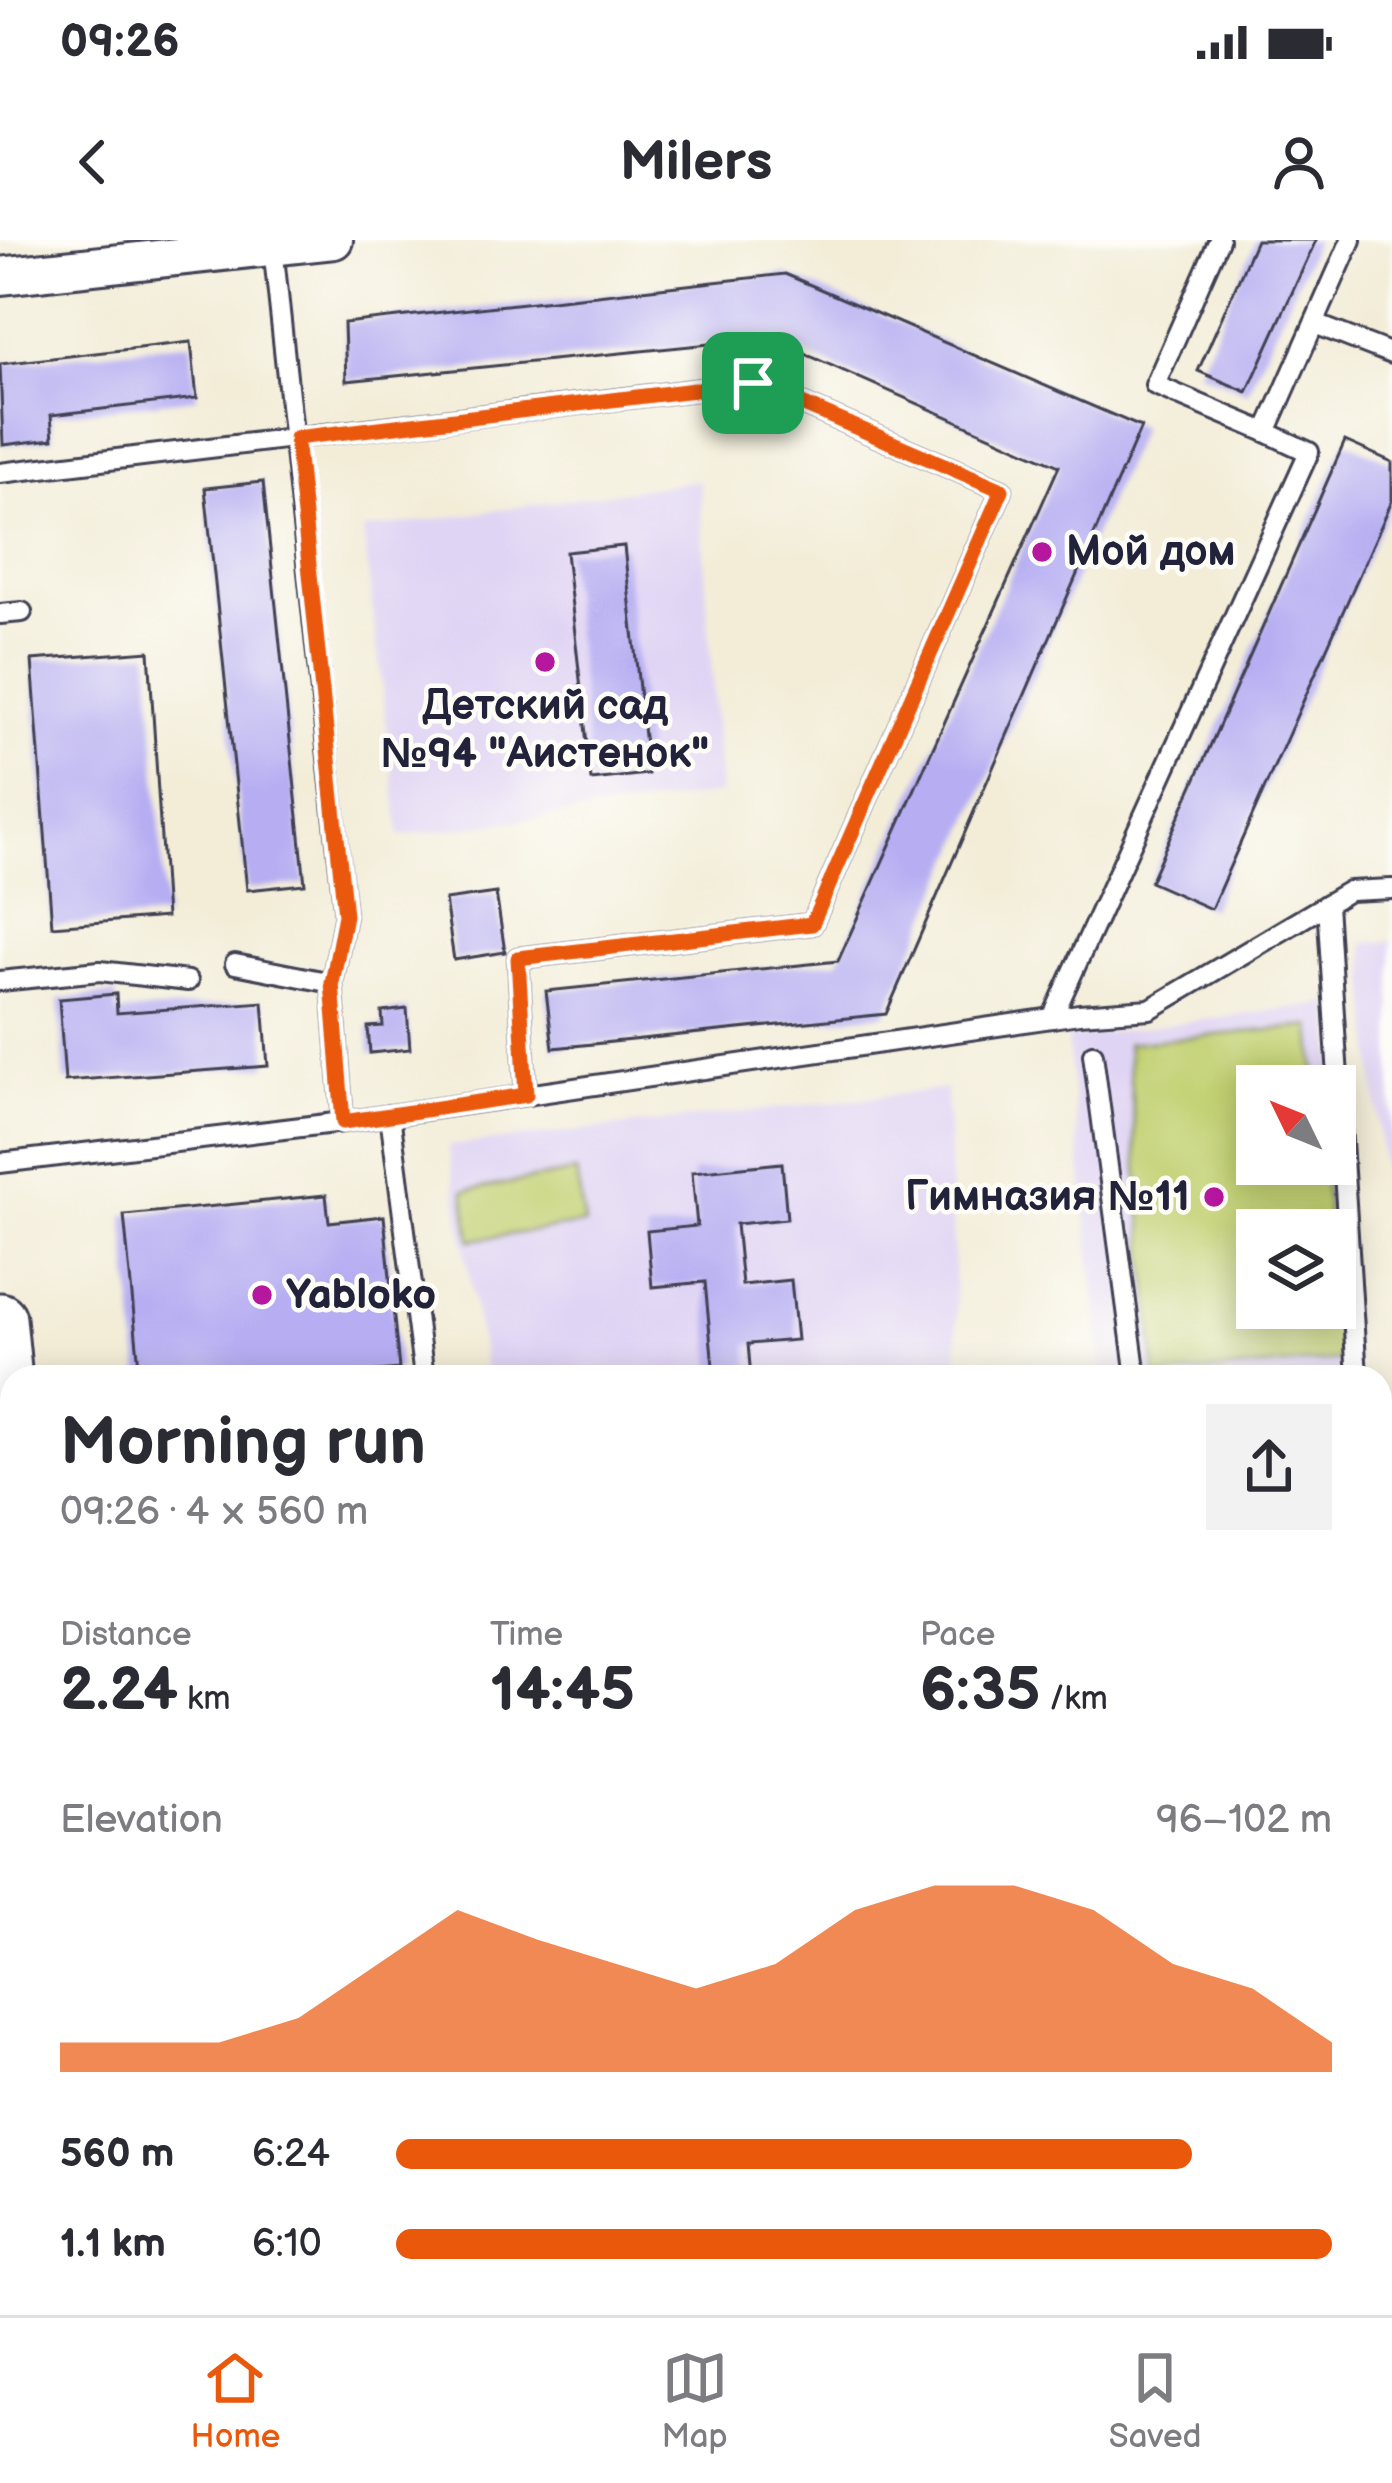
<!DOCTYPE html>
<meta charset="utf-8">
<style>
:root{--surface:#fff;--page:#f2f2f3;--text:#2b2b33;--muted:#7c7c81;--line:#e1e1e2;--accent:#ea580c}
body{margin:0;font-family:"Balsamiq Sans",sans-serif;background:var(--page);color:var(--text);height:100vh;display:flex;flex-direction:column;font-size:45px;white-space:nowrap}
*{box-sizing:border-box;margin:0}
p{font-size:39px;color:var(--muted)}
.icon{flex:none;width:66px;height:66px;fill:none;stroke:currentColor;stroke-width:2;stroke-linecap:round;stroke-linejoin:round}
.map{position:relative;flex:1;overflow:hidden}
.details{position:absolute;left:0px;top:1125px;width:1392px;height:951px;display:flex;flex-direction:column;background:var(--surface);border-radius:36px 36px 0 0;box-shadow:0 6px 30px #0003}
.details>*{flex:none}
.needle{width:78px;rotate:313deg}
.buttons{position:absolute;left:1236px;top:825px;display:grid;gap:24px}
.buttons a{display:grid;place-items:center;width:120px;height:120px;border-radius:0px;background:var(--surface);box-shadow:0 6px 30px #0003;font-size:60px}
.pin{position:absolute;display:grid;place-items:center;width:102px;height:102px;color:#fff;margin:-51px;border-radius:24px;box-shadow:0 6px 18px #0006}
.round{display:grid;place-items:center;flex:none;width:126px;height:126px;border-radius:0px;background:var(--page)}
.summary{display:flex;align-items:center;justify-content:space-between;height:204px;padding:0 60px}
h1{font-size:66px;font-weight:600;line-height:90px}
.stats{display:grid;grid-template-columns:repeat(3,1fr);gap:18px;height:204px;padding:12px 60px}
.stats div{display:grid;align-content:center}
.stats b{font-size:60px;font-weight:600}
.stats small{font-size:33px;font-weight:400}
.stats p{font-size:33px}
.chart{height:336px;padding:24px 60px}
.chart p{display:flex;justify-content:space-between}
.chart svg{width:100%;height:216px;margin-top:12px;fill:var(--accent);opacity:.7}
ul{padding:0 60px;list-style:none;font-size:39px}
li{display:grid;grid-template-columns:192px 144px 1fr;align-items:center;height:90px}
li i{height:30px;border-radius:15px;background:var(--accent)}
.status{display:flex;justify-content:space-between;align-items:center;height:84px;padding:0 60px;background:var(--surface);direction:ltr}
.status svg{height:33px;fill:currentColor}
header{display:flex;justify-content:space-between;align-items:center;height:156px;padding:0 60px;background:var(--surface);font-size:54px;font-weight:600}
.dock{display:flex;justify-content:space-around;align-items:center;height:168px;border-top:3px solid var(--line);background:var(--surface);font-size:33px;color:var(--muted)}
.dock a{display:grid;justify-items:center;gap:6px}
.dock .current{color:var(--accent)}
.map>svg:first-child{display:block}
</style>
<div class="status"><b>09:26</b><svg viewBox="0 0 49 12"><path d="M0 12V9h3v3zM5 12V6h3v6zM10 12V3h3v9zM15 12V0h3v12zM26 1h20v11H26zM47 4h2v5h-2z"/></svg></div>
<header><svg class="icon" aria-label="back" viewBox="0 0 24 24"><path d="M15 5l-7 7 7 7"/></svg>Milers<svg class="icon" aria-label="person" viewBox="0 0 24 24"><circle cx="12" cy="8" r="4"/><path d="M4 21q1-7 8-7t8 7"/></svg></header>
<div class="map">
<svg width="1392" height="2075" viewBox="0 0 1392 2075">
<rect width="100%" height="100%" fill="#fdfcf7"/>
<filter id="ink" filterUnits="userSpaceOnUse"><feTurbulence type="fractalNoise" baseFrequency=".00833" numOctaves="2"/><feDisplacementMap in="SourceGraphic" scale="24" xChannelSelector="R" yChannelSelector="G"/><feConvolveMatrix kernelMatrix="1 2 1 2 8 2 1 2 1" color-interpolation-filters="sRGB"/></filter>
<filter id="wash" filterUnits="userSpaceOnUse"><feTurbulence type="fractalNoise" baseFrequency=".004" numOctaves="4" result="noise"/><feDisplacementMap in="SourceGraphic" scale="48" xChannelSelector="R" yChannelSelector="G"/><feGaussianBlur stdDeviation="2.7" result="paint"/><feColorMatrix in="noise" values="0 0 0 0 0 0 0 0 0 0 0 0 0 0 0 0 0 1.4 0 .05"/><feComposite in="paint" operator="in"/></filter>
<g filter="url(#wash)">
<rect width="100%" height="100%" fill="#f3edd8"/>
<g fill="#e0d4f4" fill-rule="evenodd">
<polygon points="699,240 720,554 400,596 363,290"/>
<polygon points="1392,701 1392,1054 1364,703"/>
<path d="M1330 763 1357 1137H1104L1067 798ZM1257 846H1335V924H1257ZM1257 990H1335V1068H1257Z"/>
<polygon points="946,849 959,1137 486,1137 448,906"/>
<polygon points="1380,1261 1392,1262 1392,1790 1380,1792"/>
</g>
<g fill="#c3d173" stroke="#727a57" stroke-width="3">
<polygon points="1312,786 1317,846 1257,846 1257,924 1323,924 1329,990 1257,990 1257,1068 1335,1068 1335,1056 1341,1120 1156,1137 1127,803"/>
<polygon points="576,932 585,984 471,1000 464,951"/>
</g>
<g id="blocks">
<g fill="#b6adf2">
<polygon points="1256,0 1316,0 1247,152 1198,131"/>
<polygon points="785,34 1141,187 886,774 553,808 546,751 838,721 1059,226 769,98 346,141 344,83"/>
<polygon points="191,102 197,158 51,175 53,199 3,205 0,124"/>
<polygon points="1345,201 1392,222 1392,261 1211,669 1150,642"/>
<polygon points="263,242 305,644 247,650 205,248"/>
<polygon points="624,306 648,534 591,540 566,312"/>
<polygon points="149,411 166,677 52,686 32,420"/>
<polygon points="496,653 505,712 454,720 445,660"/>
<polygon points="116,754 117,773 263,762 268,826 65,841 59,759"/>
<polygon points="407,769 410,809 370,813 368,787 383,786 382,772"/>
<polygon points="782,923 787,979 736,984 742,1045 791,1040 797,1100 748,1104 751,1137 714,1137 705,1042 652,1047 647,991 697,986 692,932"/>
<polygon points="326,955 329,982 384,976 399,1129 345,1134 346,1137 140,1137 124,975"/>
</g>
</g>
</g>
<g filter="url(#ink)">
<use href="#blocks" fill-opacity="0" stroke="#414053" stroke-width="3"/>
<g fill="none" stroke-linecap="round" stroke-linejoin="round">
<g stroke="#414053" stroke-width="24">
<g id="service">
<polyline points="1219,0 1155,145 1266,192 1351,0"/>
<polyline points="273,7 345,675 332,743"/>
<polyline points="1315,84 1392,114"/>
<polyline points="0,233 753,143 1002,250 812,684 518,718 526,855"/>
<polyline points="0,374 22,372"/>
<polyline points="1327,664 1357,1137"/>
<polyline points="235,724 332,743 343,882"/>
<polyline points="0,741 100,731 188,741"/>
<polyline points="1052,778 1309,212 1266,192"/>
<polyline points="1093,814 1136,1137"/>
<polyline points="390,875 424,1137"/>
<polyline points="0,923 343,882 1079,774 1150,769 1349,651 1392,649"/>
<polyline points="1380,1209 1392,1235"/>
<polyline points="1380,1824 1392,1822"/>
<polyline points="304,2064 306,2075"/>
<polyline points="607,2064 608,2075"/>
<polyline points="908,2064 909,2075"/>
<polyline points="1178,2064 1179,2075"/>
</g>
</g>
<g stroke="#414053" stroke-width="42">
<polyline id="minor" points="0,36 334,0"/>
</g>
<g stroke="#414053" stroke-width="57">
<g id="secondary">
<polyline points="0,1079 12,1201"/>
<polyline points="0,1642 12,1744"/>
<polyline points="48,2064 50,2075"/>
<polyline points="108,2064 109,2075"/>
</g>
</g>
<use href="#service" stroke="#fff" stroke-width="18"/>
<use href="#minor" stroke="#fff" stroke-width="36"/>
<use href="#secondary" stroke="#fff" stroke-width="51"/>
</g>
</g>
<g fill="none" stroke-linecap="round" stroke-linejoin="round" filter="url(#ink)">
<g stroke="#fff" stroke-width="24">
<polygon id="route" points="753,143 1002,250 812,684 518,718 526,855 343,882 332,743 345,675 296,198"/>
</g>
<use href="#route" stroke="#ea580c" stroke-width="15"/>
</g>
<g fill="#b5179e" stroke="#fdfcf7" stroke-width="4.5">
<circle cx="1042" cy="312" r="12"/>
<circle cx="545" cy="422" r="12"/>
<circle cx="1214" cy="957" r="12"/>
<circle cx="262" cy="1055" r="12"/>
</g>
<g text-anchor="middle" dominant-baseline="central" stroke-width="9" stroke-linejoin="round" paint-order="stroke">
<g font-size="42" font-weight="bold" fill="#22223b" stroke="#fdfcf7" text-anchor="start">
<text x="1066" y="312">Мой дом</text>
<text x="545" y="466" text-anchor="middle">Детский сад<tspan x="545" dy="48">№94 "Аистенок"</tspan></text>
<text x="1190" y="957" text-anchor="end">Гимназия №11</text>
<text x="286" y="1055">Yabloko</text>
</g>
</g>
</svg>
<div class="buttons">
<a><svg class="needle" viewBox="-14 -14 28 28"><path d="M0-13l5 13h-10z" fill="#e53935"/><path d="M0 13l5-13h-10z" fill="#7c7c81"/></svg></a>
<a><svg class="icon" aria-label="layers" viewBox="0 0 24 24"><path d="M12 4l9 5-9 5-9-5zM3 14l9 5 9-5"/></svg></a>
</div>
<div class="pin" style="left:753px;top:143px;background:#1e9e55"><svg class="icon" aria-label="arrive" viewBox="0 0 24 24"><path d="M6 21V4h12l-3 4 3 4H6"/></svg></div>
<section class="details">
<div class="summary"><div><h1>Morning run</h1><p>09:26 · 4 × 560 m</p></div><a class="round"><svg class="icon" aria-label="share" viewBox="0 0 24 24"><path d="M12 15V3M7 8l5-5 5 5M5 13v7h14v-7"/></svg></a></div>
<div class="stats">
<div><p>Distance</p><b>2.24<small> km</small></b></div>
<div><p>Time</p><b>14:45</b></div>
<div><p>Pace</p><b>6:35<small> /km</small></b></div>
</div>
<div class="chart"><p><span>Elevation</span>96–102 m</p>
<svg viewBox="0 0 160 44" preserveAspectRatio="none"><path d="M0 44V38L10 38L20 38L30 33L40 22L50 11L60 17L70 22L80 27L90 22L100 11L110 6L120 6L130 11L140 22L150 27L160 38V44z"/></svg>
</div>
<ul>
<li><b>560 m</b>6:24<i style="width:85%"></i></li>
<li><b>1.1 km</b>6:10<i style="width:100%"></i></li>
</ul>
</section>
</div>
<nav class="dock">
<a class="current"><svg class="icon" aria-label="home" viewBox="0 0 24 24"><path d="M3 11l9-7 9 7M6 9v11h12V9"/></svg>Home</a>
<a><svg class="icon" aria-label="map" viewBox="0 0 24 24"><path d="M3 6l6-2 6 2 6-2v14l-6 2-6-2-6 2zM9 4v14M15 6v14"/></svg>Map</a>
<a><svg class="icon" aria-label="saved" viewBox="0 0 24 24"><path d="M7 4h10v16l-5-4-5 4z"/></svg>Saved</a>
</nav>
